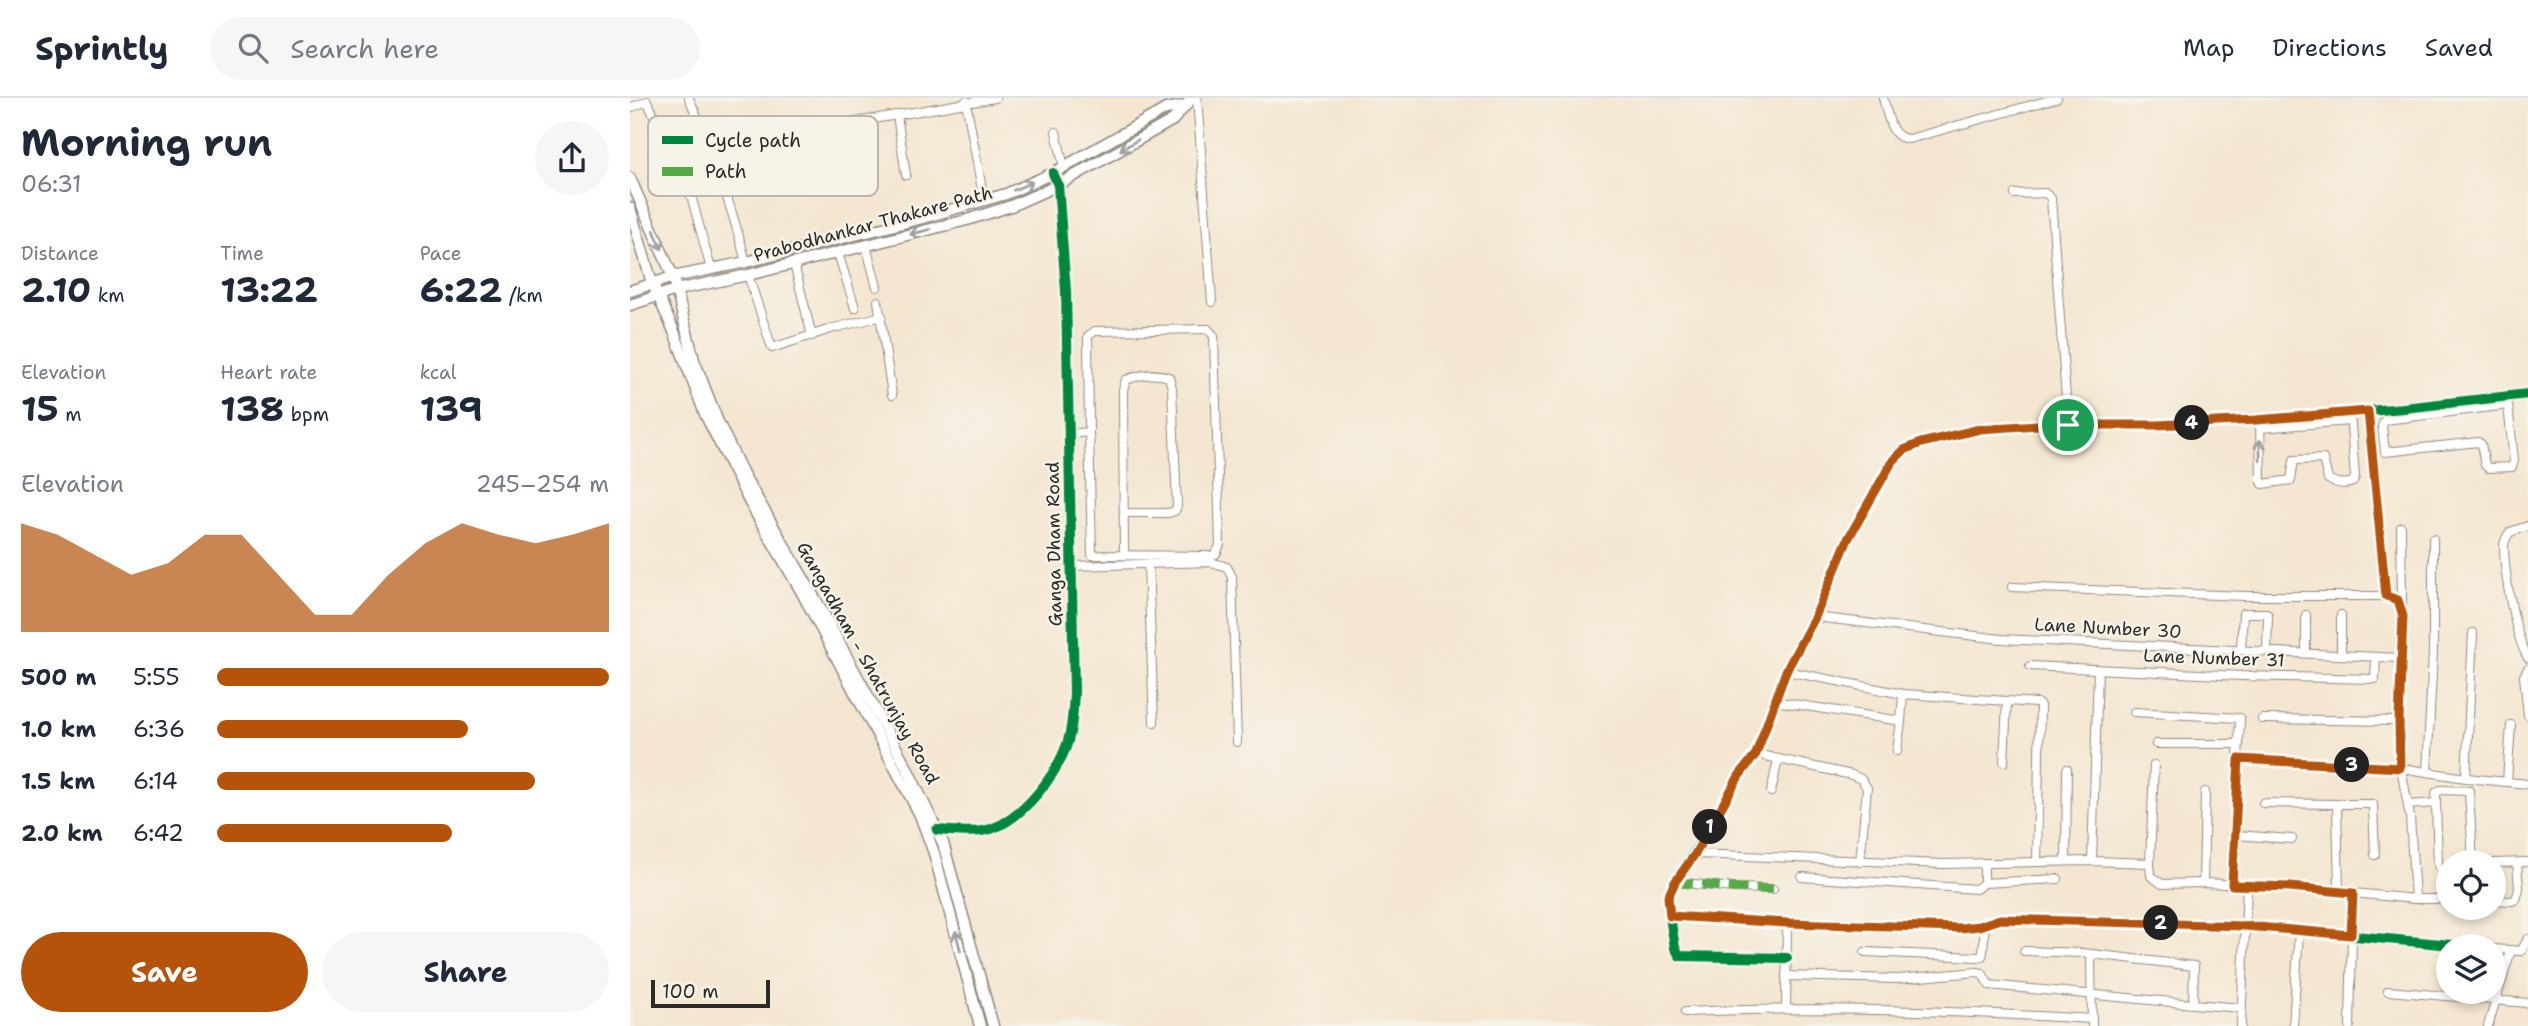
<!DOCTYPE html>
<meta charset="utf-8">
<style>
:root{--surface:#fff;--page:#f6f6f7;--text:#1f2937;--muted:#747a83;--line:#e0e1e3;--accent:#b45309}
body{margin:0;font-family:"Shantell Sans",sans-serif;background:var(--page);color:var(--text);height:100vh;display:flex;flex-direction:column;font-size:26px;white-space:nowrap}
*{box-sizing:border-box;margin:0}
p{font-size:23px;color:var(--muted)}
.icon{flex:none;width:38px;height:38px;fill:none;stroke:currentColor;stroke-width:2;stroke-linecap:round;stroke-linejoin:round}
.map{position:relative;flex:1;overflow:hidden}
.sheet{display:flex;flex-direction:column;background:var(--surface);width:630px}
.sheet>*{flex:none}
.fabs{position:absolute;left:1806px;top:752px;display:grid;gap:14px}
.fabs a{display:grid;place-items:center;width:70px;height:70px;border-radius:50%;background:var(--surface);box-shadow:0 4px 10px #0003;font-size:35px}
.scale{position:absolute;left:21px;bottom:18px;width:119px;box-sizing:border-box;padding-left:7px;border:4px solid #2b2b2b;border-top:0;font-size:19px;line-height:24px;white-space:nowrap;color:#2b2b2b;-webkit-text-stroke:5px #f7f3e8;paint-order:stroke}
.pin{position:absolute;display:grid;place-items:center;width:60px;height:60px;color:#fff;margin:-30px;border:4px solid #fff;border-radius:50%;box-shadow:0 2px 7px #0007}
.km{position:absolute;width:35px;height:35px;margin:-18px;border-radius:50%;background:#222;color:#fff;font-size:19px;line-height:35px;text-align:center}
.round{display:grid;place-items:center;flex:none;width:74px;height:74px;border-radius:37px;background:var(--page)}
.headline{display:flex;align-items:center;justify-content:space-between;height:119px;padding:0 21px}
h1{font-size:38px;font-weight:700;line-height:52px}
.stats{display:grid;grid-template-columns:repeat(3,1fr);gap:10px;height:119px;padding:7px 21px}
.stats div{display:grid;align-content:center}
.stats b{font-size:35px;font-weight:700}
.stats small{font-size:19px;font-weight:400}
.stats p{font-size:19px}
.chart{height:196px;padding:14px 21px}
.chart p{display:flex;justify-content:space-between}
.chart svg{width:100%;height:126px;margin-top:7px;fill:var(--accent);opacity:.7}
.cta{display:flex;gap:14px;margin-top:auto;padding:14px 21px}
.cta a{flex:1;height:80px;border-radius:42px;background:var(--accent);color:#fff;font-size:28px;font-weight:700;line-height:80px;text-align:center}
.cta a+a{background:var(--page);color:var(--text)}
ul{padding:0 21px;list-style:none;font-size:23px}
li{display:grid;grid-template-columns:112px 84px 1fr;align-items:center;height:52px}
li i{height:18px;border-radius:9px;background:var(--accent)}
header{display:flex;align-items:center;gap:42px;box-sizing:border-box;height:98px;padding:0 35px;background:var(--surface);border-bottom:2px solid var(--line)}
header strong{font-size:33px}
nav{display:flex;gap:38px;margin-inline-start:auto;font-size:24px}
.search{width:490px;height:63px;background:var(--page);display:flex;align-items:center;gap:18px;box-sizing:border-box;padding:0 24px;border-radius:38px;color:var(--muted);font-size:26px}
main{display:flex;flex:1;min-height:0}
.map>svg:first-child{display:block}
</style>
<header>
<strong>Sprintly</strong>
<div class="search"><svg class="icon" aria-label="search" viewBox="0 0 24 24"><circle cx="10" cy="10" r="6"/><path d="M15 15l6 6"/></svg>Search here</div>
<nav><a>Map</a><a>Directions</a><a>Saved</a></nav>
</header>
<main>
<section class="sheet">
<div class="headline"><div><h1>Morning run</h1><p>06:31</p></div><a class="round"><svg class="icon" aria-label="share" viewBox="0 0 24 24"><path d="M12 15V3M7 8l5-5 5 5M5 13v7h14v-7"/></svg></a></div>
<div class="stats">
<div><p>Distance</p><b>2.10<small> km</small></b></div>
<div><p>Time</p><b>13:22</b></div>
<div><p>Pace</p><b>6:22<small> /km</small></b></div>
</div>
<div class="stats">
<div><p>Elevation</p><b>15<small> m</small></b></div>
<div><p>Heart rate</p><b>138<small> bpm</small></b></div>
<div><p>kcal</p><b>139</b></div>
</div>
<div class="chart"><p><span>Elevation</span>245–254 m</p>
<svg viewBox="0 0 160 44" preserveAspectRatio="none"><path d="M0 44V6L10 10L20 17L30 24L40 20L50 10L60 10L70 24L80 38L90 38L100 24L110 13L120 6L130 10L140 13L150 10L160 6V44z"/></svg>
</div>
<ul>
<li><b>500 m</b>5:55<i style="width:100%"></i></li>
<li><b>1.0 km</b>6:36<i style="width:64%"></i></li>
<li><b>1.5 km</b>6:14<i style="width:81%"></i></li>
<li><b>2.0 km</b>6:42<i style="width:60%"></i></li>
</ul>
<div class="cta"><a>Save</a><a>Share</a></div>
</section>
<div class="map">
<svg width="1898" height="928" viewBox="0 0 1898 928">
<rect width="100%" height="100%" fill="#f7f3e8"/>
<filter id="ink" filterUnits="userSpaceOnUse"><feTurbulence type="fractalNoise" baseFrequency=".0143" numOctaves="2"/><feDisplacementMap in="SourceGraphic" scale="14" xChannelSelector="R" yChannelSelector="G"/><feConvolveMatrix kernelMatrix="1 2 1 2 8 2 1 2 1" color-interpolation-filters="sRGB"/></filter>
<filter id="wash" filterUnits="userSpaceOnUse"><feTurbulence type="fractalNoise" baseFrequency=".00686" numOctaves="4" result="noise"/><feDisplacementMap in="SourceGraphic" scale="28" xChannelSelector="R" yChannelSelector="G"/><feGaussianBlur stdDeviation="1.57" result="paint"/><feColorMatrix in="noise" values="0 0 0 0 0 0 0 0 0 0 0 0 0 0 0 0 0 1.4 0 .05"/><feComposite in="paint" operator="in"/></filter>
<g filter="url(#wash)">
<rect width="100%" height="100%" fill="#f4e6d0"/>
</g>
<g filter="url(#ink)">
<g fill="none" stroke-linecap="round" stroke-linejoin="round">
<g stroke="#90887e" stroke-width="10">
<g id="minor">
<path d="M59 0C83 54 101 107 116 164"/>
<polyline points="567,0 582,204"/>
<path d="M1253 0C1258 15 1259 41 1279 41L1427 0"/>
<polyline points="336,3 354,103"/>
<polyline points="0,10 17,3 59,90 81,171"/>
<polyline points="267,17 276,77"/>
<polyline points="207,26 214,87"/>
<polyline points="426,34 434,69"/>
<polyline points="81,49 365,0"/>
<polyline points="1385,96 1415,95 1421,100 1438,327"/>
<polyline points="236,147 247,189"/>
<polyline points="208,155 225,210"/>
<polyline points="164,166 182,238"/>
<polyline points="118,177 142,250 204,230 252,218"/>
<polyline points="248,203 262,297"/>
<polyline points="1872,298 1878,307 1884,363 1882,369 1858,370 1855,367 1851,346 1848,344 1755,354 1752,328 1755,322 1878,307"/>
<polyline points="1738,313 1756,498 1768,502 1773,518 1769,623 1771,670 1780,719 1785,801"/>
<path d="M1630 322 1631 382 1633 386 1661 382 1664 362 1693 361 1698 381C1706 386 1714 387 1723 384L1725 379 1720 314"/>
<polyline points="1630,330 1720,323"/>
<polyline points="439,336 459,334 458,238 465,233 578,231 584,238 590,447 586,456 581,458 462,457 459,334"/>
<path d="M494 415H538L545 413 547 408 542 290 539 279C524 274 511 276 496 282L493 292 494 456"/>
<path d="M1898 428 1880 434C1877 438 1874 442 1874 448 1874 474 1885 539 1898 560"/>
<polyline points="1771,429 1772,506"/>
<polyline points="518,466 524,624"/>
<polyline points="442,468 581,464 597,469 602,479 607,644"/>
<polyline points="1382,489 1614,498 1756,498"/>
<polyline points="1676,517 1676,555"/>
<polyline points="1711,517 1711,557"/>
<polyline points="1185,519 1371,541 1771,560"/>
<polyline points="1611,552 1613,515 1636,515 1638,517 1637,553"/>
<polyline points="1400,568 1613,578 1745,581 1746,559"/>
<polyline points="1898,571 1894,578 1898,617"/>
<polyline points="1156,573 1273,596 1407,605 1410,608 1407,764"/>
<polyline points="1144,603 1271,623 1273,596"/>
<polyline points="1504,614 1610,620 1602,787"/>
<polyline points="1632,621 1769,623"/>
<polyline points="1526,646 1609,646"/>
<polyline points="1267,653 1271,623"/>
<polyline points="1126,656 1222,677 1231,681 1237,690 1230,764"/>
<polyline points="1609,661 1771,670 1836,680 1843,535"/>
<polyline points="1374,664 1377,603"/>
<polyline points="1797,674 1803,554 1803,441"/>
<polyline points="1836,680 1898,686"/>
<polyline points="1877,684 1881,627"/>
<polyline points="1141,694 1148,661"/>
<polyline points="1633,705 1707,706 1709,793"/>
<polyline points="1806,705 1806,695 1810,692 1839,693 1843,765"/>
<polyline points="1707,706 1743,706 1745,757"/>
<polyline points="1778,707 1806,705 1808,768 1810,770 1818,771"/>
<path d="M307 732C325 733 344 736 361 731 394 720 428 675 438 643 443 627 443 610 444 594L436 193 428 87 423 75"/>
<polyline points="1605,737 1662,741"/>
<polyline points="1065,756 1313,766 1462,763 1520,765 1521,778 1532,786 1573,785 1660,789 1785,801 1818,801"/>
<polyline points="1436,763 1437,671"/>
<polyline points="1462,763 1468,572"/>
<polyline points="1520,765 1524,667"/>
<polyline points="1864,765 1898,764"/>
<polyline points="1172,779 1346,791 1354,785 1354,765"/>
<polyline points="1045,784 1104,790 1143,791"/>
<polyline points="1354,785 1428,781"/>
<polyline points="1573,785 1575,694"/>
<polyline points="1864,802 1882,803 1886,801 1889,791 1887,765"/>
<polyline points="1040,818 1157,825 1331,830 1349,828 1370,821 1615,828 1844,849"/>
<polyline points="1864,851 1891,853 1898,841"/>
<polyline points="1235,854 1348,859 1352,858 1353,854 1355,826"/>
<polyline points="1461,857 1462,928"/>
<polyline points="1157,860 1050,858 1045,850 1039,812 1039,795 1109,679 1126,656 1156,573 1185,519 1218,441 1262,364 1274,352 1291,345 1350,331 1408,327 1527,327 1630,322 1774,310 1898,296"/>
<polyline points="1156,878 1268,881 1347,874 1352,875 1359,887 1563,906 1564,868 1453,855 1394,853"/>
<polyline points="1758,893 1898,905"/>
<polyline points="1563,906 1611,910"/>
<polyline points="1156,911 1157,825"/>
<path d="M1055 914C1191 908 1326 913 1462 921"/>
<polyline points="1611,928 1617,788"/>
<polyline points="1663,928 1669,833"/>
<polyline points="1720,928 1723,795"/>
<polyline points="1858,928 1881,852"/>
</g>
</g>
<g stroke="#90887e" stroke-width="13">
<g id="major">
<polyline points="0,80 43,179 64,262 88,324 113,376 187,504 276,668 313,745 363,928"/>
<polyline points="0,110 22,185 43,231 75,316 120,405 171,493 290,717 304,755 350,928"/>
<polyline points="0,193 43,179 116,164 289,121 376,96 423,75 536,11 553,8"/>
<polyline points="0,207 46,192 118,177 337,122 381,108 428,87 543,22 562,0"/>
</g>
</g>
<use href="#minor" stroke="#fff" stroke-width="8"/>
<use href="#major" stroke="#fff" stroke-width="10"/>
<polyline stroke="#54ab44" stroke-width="9" stroke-dasharray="18 9" stroke-linecap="butt" points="1045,784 1104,790 1143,791"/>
<g stroke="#f7f3e8" stroke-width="15">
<g id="cycleway">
<path d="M307 732C325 733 344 736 361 731 394 720 428 675 438 643 443 627 443 610 444 594L436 193 428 87 423 75"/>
<polyline points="1040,818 1157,825 1331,830 1349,828 1370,821 1615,828 1844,849"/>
<polyline points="1157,860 1050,858 1045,850 1039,812 1039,795 1109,679 1126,656 1156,573 1185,519 1218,441 1262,364 1274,352 1291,345 1350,331 1408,327 1527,327 1630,322 1774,310 1898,296"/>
</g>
</g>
<use href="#cycleway" stroke="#00873e" stroke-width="10"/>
</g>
<defs><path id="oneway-shaft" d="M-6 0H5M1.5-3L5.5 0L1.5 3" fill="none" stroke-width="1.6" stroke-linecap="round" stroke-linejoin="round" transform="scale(1.75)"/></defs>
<g stroke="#a0a0a0">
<use href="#oneway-shaft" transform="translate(499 47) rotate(150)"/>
<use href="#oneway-shaft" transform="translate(393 88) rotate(-24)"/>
<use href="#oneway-shaft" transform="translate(290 134) rotate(166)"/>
<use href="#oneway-shaft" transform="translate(28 142) rotate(68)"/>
<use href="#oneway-shaft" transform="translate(1630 352) rotate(-91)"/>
<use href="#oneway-shaft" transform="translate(328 843) rotate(-104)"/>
</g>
</g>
<g fill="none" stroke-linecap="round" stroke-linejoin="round" filter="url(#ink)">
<g stroke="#fff" stroke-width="14">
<polygon id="route" points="1738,313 1756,498 1768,502 1773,518 1769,623 1770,670 1609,661 1602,787 1660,789 1723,795 1721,837 1615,828 1370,821 1349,828 1331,830 1157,825 1040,818 1038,799 1045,784 1065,756 1109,678 1126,656 1156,573 1185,519 1218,441 1262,364 1274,352 1291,345 1350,331 1408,327 1527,327 1626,322"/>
</g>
<use href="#route" stroke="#b45309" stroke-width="9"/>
</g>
<g text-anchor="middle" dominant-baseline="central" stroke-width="5" stroke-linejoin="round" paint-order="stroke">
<g font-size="18" fill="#2b2b2b" stroke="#f7f3e8">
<text transform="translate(243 126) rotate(-15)">Prabodhankar Thakare Path</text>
<text transform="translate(424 446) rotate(-91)">Ganga Dham Road</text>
<text transform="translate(1478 530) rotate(3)">Lane Number 30</text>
<text transform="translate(1584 560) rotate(2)">Lane Number 31</text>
<text transform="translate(238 565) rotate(61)">Gangadham - Shatrunjay Road</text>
</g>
</g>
<rect x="18" y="18" width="230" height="80" rx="10" fill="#f7f3e8" stroke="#bab7af" stroke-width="2"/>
<rect x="32" y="38" width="31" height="8" fill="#00873e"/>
<rect x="32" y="69" width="31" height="9" fill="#54ab44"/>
<g font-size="19" fill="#2b2b2b">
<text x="75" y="49">Cycle path</text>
<text x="75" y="80">Path</text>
</g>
</svg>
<div class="fabs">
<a><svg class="icon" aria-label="locate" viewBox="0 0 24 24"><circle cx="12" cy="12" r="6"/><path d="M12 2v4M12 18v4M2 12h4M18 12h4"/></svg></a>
<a><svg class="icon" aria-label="layers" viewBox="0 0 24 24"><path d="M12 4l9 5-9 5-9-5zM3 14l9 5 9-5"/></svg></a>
</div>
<div class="scale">100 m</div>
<div class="pin" style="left:1438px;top:327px;background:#1e9e55"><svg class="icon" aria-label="arrive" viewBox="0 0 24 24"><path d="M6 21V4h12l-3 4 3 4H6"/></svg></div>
<b class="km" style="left:1080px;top:729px">1</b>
<b class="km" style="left:1531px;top:825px">2</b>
<b class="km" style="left:1722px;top:667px">3</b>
<b class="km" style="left:1562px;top:325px">4</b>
</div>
</main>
